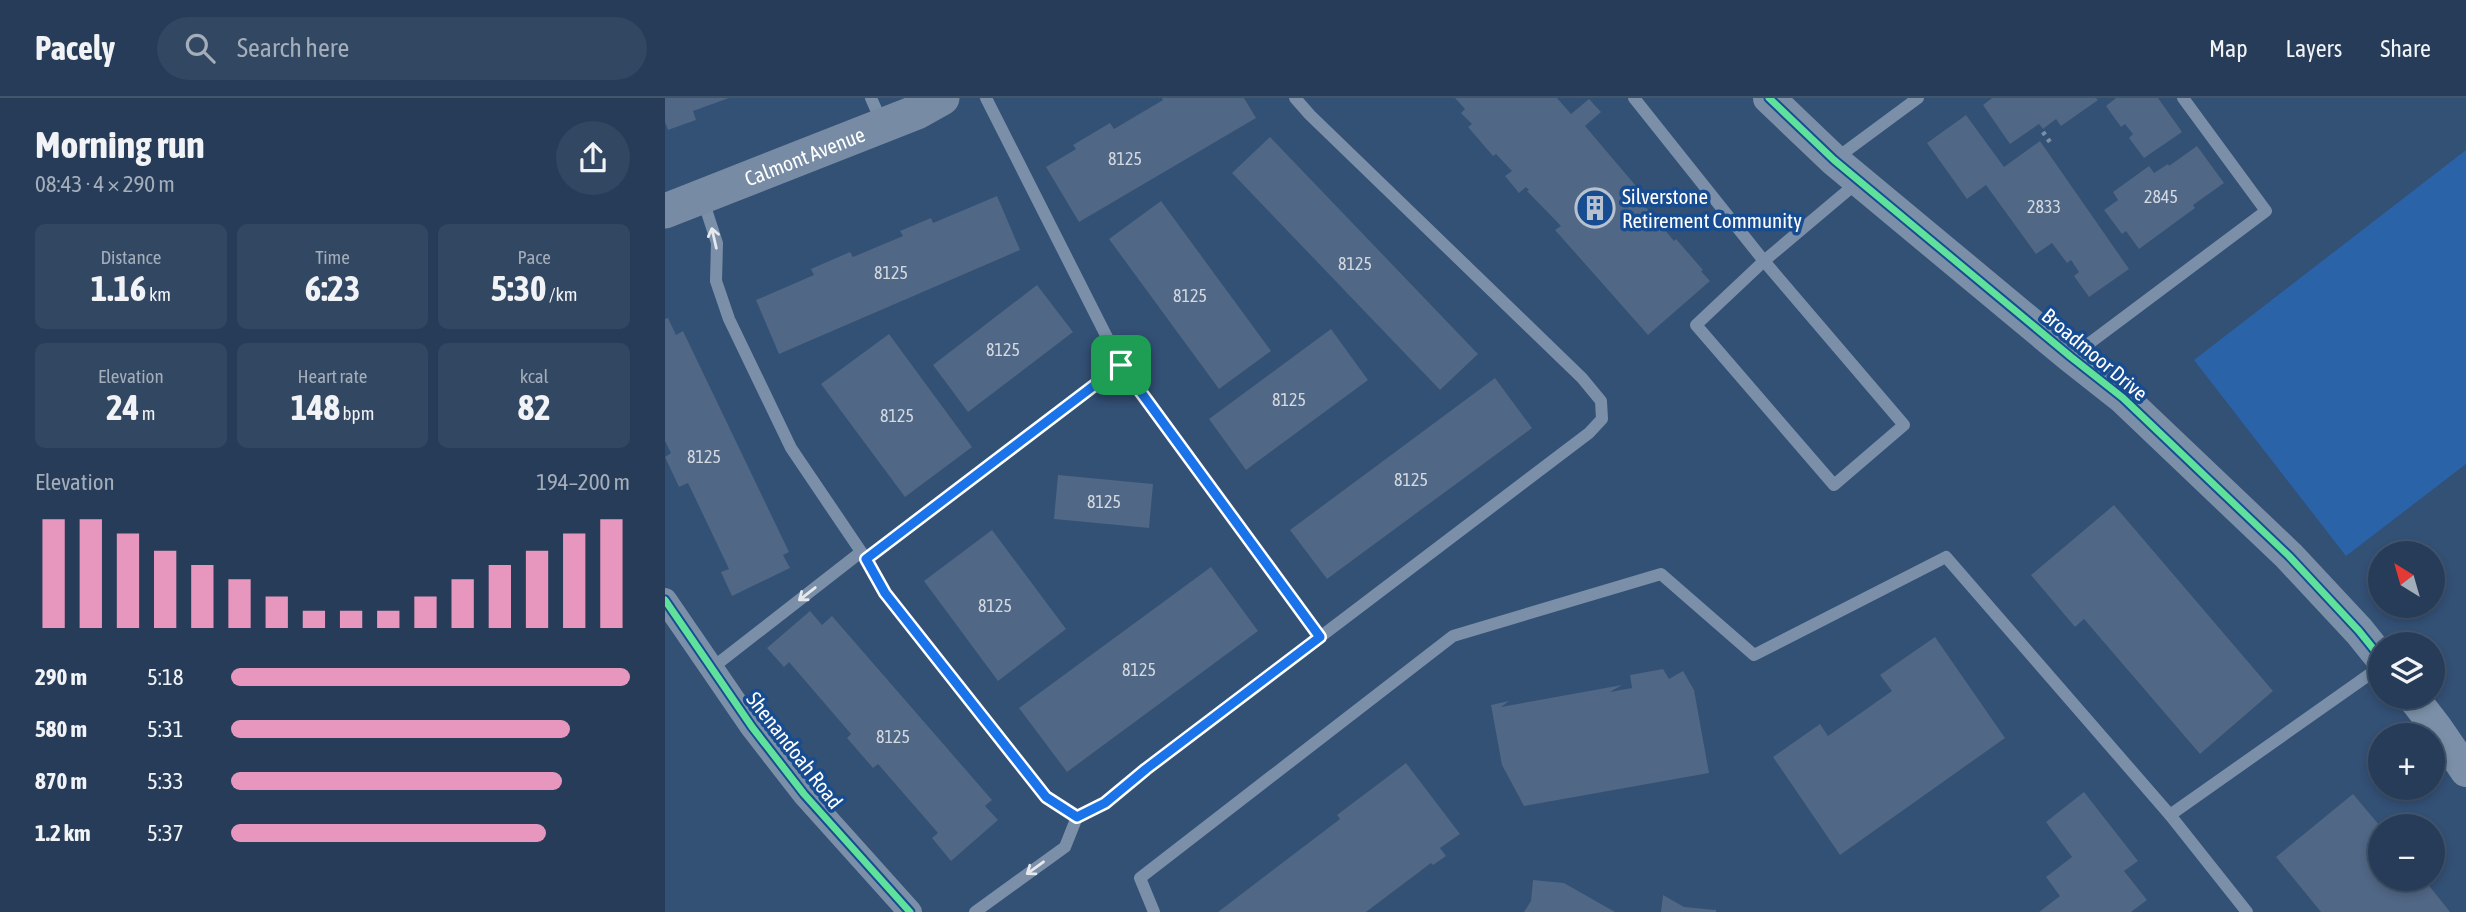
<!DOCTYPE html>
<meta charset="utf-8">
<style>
:root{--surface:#263c58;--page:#324761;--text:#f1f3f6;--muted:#a4adba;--line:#42566e;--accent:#e797bd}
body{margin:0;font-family:"Asap Condensed",sans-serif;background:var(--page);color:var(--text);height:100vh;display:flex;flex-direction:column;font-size:26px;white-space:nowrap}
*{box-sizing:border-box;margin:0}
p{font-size:23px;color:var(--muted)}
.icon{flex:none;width:38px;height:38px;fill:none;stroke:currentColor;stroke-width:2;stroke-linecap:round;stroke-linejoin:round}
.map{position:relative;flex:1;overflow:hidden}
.side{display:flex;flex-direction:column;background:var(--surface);width:665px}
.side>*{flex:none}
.needle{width:46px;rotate:323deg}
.fabs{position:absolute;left:1703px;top:443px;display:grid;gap:14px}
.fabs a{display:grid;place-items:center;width:77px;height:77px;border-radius:50%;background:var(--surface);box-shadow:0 4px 10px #0003,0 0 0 2px var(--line);font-size:35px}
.pin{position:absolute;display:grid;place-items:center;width:60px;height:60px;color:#fff;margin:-30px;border-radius:14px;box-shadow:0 4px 10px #0006}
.round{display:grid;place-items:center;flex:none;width:74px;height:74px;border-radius:37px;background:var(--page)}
.head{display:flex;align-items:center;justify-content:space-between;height:119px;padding:0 35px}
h1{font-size:38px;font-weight:700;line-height:52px}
.metrics{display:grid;grid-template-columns:repeat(3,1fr);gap:10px;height:119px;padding:7px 35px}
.metrics div{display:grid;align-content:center;border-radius:10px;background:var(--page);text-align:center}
.metrics b{font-size:35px;font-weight:700}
.metrics small{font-size:19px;font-weight:400}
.metrics p{font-size:19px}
.chart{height:196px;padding:14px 35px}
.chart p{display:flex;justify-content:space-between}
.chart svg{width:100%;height:126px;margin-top:7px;stroke:var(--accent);stroke-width:6}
ul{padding:0 35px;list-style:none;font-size:23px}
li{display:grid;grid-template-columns:112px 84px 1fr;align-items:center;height:52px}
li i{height:18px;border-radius:9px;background:var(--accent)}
header{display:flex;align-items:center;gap:42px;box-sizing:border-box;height:98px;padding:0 35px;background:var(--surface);border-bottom:2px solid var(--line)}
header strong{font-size:33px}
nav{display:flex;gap:38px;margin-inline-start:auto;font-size:24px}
.search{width:490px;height:63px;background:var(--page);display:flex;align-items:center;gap:18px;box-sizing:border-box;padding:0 24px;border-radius:38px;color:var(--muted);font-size:26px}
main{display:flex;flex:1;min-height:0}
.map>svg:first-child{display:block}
</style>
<header>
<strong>Pacely</strong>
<div class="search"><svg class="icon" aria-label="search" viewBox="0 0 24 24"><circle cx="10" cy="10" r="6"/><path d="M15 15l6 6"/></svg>Search here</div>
<nav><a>Map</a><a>Layers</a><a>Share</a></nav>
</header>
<main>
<section class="side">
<div class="head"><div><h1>Morning run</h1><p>08:43 · 4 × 290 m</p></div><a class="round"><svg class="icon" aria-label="share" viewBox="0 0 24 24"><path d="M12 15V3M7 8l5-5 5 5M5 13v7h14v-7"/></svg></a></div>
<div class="metrics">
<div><p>Distance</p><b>1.16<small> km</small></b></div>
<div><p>Time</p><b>6:23</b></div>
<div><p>Pace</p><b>5:30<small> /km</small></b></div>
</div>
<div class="metrics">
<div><p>Elevation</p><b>24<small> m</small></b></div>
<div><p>Heart rate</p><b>148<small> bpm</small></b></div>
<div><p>kcal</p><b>82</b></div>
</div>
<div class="chart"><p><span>Elevation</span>194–200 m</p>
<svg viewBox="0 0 160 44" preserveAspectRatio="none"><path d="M5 44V6M15 44V6M25 44V11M35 44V17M45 44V22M55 44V27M65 44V33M75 44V38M85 44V38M95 44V38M105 44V33M115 44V27M125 44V22M135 44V17M145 44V11M155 44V6"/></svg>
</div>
<ul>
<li><b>290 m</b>5:18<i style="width:100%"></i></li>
<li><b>580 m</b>5:31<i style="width:85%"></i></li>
<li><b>870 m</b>5:33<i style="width:83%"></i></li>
<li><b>1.2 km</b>5:37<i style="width:79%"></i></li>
</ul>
</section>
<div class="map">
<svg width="1801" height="814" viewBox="0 0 1801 814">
<rect width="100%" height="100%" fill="#335075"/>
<polygon fill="#2b63a8" points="1801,52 1801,366 1681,458 1529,262"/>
<g fill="#506785">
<polygon points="0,0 64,0 28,13 31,22 3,32 0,24"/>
<polygon points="497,0 579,0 591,20 414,124 381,69 411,51 408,47 445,25 449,31 498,2"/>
<polygon points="790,0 892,0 906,16 924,1 936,14 920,28 971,88 964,94 968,98 970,96 1009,143 1011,141 1038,172 1036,173 1045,183 983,237 890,132 896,128 862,93 864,92 861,89 854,95 840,78 847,73 831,56 828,58 803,29 807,26 796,15 800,11"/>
<polygon points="1327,0 1431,0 1433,2 1396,28 1391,21 1378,31 1374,26 1345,46 1318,7"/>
<polygon points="1451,0 1493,0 1517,34 1479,60 1464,40 1468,36 1460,26 1456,29 1441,8"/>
<polygon points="1301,17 1339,69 1375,43 1464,171 1424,199 1409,178 1414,174 1406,162 1402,165 1387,145 1371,156 1321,87 1302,101 1262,45"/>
<polygon points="605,39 813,256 775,292 567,75"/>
<polygon points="1532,48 1559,85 1528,107 1530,110 1474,151 1461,133 1457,136 1439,112 1453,102 1448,94 1484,68 1489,75 1503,66 1504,68"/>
<polygon points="332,98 355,152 114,256 91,202 149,177 146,171 185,154 188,159 238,138 235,133 266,120 268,125"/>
<polygon points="496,103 606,253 554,291 444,141"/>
<polygon points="372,187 408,234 303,314 268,267"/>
<polygon points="3,220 11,237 18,233 124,454 118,457 125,470 67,498 56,474 64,471 23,385 14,389 0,359 6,355 0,343 0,221"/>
<polygon points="666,231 703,282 581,372 544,321"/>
<polygon points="224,236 307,349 240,399 156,286"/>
<polygon points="830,280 867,330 662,481 625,432"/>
<polygon points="393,377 488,386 484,430 389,421"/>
<polygon points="1449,407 1608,593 1535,656 1419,521 1410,529 1366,477"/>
<polygon points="327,432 401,531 333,583 259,483"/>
<polygon points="546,469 593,533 402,674 354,610"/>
<polygon points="145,513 157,527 167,518 327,702 320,708 333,722 286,763 267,740 273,735 213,666 208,670 182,640 186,636 124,564 119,569 102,550"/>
<polygon points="1270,539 1340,640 1175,757 1108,659 1155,626 1163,638 1227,593 1215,577"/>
<polygon points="998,571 1004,581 1018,573 1029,592 1044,675 859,708 837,667 826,607 844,603 836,609 957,587 945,594 967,590 965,577"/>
<polygon points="741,665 795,736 775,750 781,758 768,767 766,765 701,814 553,814 675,721 672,717"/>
<polygon points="1419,694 1473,763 1459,773 1482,802 1466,814 1374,814 1395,798 1381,779 1407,759 1381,724"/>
<polygon points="1688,696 1715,728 1715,780 1758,780 1785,814 1656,814 1611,759"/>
<polygon points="868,782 899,785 950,814 859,814 866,803"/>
<polygon points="998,797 1019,809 1051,812 1051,814 996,814"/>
</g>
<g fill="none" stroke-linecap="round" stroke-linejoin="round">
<polyline stroke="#7b90a8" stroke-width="4.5" stroke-dasharray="3.5 5" stroke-linecap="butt" points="1378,34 1387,47"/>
<g stroke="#7b90a8" stroke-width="12">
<polyline points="206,0 217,25"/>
<polyline points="321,0 456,267 655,539"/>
<polyline points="969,0 1099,163 1194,83"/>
<polyline points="1169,62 1253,0"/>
<polyline points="37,99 52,145 51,183 64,221 126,350 201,461 220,495 381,699 412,719 441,704 481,671 924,335 937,321 936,303 917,280 645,17 630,0"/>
<polygon points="1099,163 1239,327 1169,387 1031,227"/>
<polyline points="1406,259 1601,113 1518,0"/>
<polyline points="201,461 456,267"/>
<polyline points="47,570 196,454"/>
<polyline points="1505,717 1582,814"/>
<polyline points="310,814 400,749 412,719"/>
<polyline points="489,814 475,780 788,538 996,476 1089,557 1281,459 1505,717 1715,569"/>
</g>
<polyline stroke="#7b90a8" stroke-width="24" points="0,502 87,629 139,696 245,814"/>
<g stroke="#7b90a8" stroke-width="32">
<polyline points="1104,0 1169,62 1406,259 1458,300 1624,458 1694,533 1715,559"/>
<polyline points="1747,598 1771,629 1801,673"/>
</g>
<path stroke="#778ca4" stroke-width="35" id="s1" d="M0 113 252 14 277 0"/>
<g stroke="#174c91" stroke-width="11">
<g id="cycleway">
<polyline points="1104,0 1169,62 1406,259 1458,300 1624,458 1694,533 1715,559"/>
<polyline points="0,502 87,629 139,696 245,814"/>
</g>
</g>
<use href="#cycleway" stroke="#60e19b" stroke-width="7"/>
</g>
<defs><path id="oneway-shaft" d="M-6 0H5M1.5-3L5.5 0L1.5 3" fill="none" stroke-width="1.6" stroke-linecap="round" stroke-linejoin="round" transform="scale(1.75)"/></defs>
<g stroke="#e5e9ee">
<use href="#oneway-shaft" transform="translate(49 140) rotate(-103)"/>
<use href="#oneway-shaft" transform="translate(142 496) rotate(142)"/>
<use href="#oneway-shaft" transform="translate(370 770) rotate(144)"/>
</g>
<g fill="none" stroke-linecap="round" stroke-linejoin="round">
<g stroke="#fff" stroke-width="14">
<polygon id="route" points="456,267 655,539 481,671 440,705 412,719 381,699 220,495 201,461"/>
</g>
<use href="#route" stroke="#1a73e8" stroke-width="9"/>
</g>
<defs>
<g id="building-ring" transform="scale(2.0125)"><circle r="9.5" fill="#174c91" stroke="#b8c2cf" stroke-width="1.5"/><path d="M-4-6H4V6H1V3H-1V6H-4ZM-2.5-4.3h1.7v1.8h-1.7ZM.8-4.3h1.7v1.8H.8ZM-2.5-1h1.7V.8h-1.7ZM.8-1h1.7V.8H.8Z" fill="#b8c2cf"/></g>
</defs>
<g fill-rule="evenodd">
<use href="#building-ring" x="930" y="110"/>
</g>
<g text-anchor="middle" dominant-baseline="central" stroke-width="7" stroke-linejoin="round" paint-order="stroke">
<g font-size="18" fill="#d3d9e0">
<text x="460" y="60">8125</text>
<text x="1496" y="98">2845</text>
<text x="1379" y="108">2833</text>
<text x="690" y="165">8125</text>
<text x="226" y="174">8125</text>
<text x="525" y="197">8125</text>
<text x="338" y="251">8125</text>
<text x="624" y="301">8125</text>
<text x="232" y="317">8125</text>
<text x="39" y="358">8125</text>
<text x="746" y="381">8125</text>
<text x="439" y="403">8125</text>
<text x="330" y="507">8125</text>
<text x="474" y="571">8125</text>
<text x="228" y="638">8125</text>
</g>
<g font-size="21" fill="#fff" stroke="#174c91">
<text stroke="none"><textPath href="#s1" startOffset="150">Calmont Avenue</textPath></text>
<text transform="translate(1430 256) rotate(40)">Broadmoor Drive</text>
<text transform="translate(130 652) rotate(52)">Shenandoah Road</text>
</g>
<g font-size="21" fill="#fff" stroke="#174c91" text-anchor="start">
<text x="957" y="98">Silverstone<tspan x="957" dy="24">Retirement Community</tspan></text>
</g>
</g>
</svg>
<div class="fabs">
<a><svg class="needle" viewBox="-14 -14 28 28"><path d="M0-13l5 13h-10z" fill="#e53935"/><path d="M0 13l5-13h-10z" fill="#a4adba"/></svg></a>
<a><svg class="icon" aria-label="layers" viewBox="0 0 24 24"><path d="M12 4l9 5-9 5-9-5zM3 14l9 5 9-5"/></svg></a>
<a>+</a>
<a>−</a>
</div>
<div class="pin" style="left:456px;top:267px;background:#1e9e55"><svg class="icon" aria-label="arrive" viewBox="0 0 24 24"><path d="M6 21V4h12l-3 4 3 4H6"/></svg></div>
</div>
</main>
